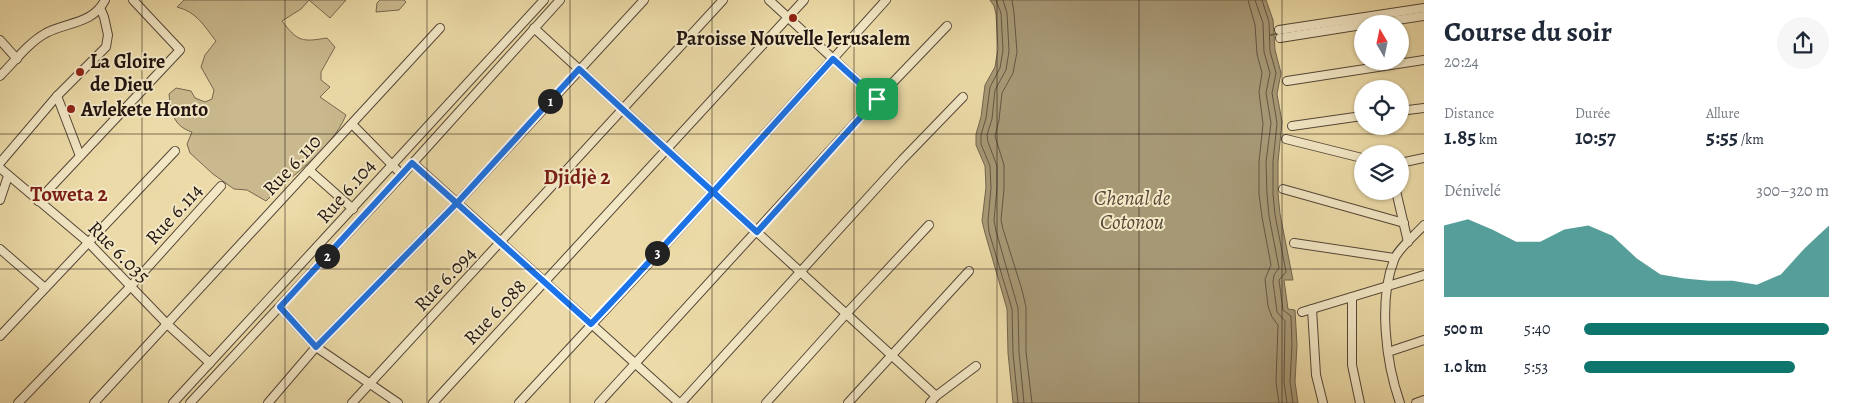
<!DOCTYPE html>
<html lang="fr">
<meta charset="utf-8">
<style>
:root{--surface:#fff;--page:#f6f6f7;--text:#1f2937;--muted:#747a83;--accent:#0f766e}
body{margin:0;font-family:Alegreya,serif;background:var(--page);color:var(--text);height:100vh;display:flex;flex-direction:column;font-size:19px;white-space:nowrap}
*{box-sizing:border-box;margin:0}
p{font-size:16px;color:var(--muted)}
.icon{flex:none;width:28px;height:28px;fill:none;stroke:currentColor;stroke-width:2;stroke-linecap:round;stroke-linejoin:round}
.map{position:relative;flex:1;overflow:hidden}
.drawer{display:flex;flex-direction:column;background:var(--surface);width:425px}
.drawer>*{flex:none}
.needle{width:32px;rotate:351deg}
.controls{position:absolute;left:1354px;top:15px;display:grid;gap:10px}
.controls a{display:grid;place-items:center;width:55px;height:55px;border-radius:50%;background:var(--surface);box-shadow:0 1px 4px #0004;font-size:25px}
.pin{position:absolute;display:grid;place-items:center;width:42px;height:42px;color:#fff;margin:-21px;border-radius:10px;box-shadow:0 2px 8px #0006}
.km{position:absolute;width:25px;height:25px;margin:-12px;border-radius:50%;background:#222;color:#fff;font-size:14px;line-height:25px;text-align:center}
.round{display:grid;place-items:center;flex:none;width:52px;height:52px;border-radius:26px;background:var(--page)}
.overview{display:flex;align-items:center;justify-content:space-between;height:85px;padding:0 20px}
h1{font-size:28px;font-weight:600;line-height:38px}
.figures{display:grid;grid-template-columns:repeat(3,1fr);gap:8px;height:85px;padding:5px 20px}
.figures div{display:grid;align-content:center}
.figures b{font-size:21px;font-weight:600}
.figures small{font-size:14px;font-weight:400}
.figures p{font-size:14px}
.chart{height:140px;padding:10px 20px}
.chart p{display:flex;justify-content:space-between}
.chart svg{width:100%;height:90px;margin-top:5px;fill:var(--accent);opacity:.7}
ul{padding:0 20px;list-style:none;font-size:16px}
li{display:grid;grid-template-columns:80px 60px 1fr;align-items:center;height:38px}
li i{height:12px;border-radius:6px;background:var(--accent)}
main{display:flex;flex:1;min-height:0}
.map>svg:first-child{display:block}
</style>
<main>
<div class="map">
<svg width="1424" height="403" viewBox="0 0 1424 403">
<rect width="100%" height="100%" fill="#ecdba8"/>
<filter id="stains"><feTurbulence type="fractalNoise" baseFrequency=".004" numOctaves="4"/><feColorMatrix values="0 0 0 0 .2 0 0 0 0 .09 0 0 0 0 .02 0 0 0 .5 -.17"/></filter>
<radialGradient id="worn" r=".72"><stop offset=".6" stop-color="#630" stop-opacity="0"/><stop offset="1" stop-color="#630" stop-opacity=".3"/></radialGradient>
<g fill="#cab98e" stroke="#766750">
<path d="M184 0H346L330 18 309 0 301 9 282 21C298 42 302 42 327 38L335 47 321 72V80L330 87 320 97 346 115C331 151 292 174 266 201L247 190 234 189 213 174 190 153 187 144 192 132C173 126 171 112 169 94L176 88 191 91 195 98 205 102 212 99 214 90 201 67 205 55 216 41C204 26 197 12 177 7Z"/>
<polygon points="380,0 404,0 406,2 399,10 376,12 377,3"/>
</g>
<polygon fill="#a79875" stroke="#72644d" points="990,0 1266,0 1273,20 1275,50 1281,73 1277,94 1282,122 1278,162 1278,193 1280,214 1293,280 1284,280 1288,309 1295,310 1297,345 1295,382 1298,403 1013,403 1008,353 1007,309 985,233 982,221 986,187 985,166 976,145 976,134 981,117 985,85 995,67 998,49 996,14 994,6"/>
<g fill="none" stroke-linecap="round" stroke-linejoin="round">
<g stroke="#645643" stroke-width="1">
<polyline points="996,0 1001,13 1003,50 1000,68 990,87 986,118 981,135 981,144 990,166 991,188 988,221 989,232 1012,309 1013,353 1018,403"/>
<polyline points="1003,0 1007,13 1009,51 1006,70 995,90 992,119 987,135 988,142 997,166 997,188 994,220 996,231 1018,308 1019,352 1024,403"/>
<polyline points="1012,0 1014,13 1017,52 1013,73 1002,93 999,120 995,136 1004,165 1004,189 1001,220 1003,229 1022,290 1026,307 1026,352 1032,403"/>
<polyline points="1248,0 1255,25 1257,54 1262,73 1259,92 1263,124 1259,162 1259,194 1262,217 1271,265 1265,279 1268,306 1272,317 1278,325 1276,382 1279,403"/>
<polyline points="1255,0 1263,23 1264,52 1270,73 1266,93 1271,123 1266,162 1267,194 1269,216 1279,268 1274,275 1273,282 1277,312 1285,321 1284,382 1287,403"/>
<polyline points="1262,0 1269,22 1270,51 1276,73 1272,93 1277,123 1273,162 1273,194 1275,215 1286,272 1279,280 1283,310 1291,316 1292,345 1290,382 1293,403"/>
</g>
<polyline stroke="#72644d" stroke-width="2" points="1271,35 1281,33"/>
<g stroke="#544637" stroke-width="10">
<g id="minor">
<polyline points="769,0 877,99"/>
<polyline points="1371,24 1424,16"/>
<polyline points="534,28 936,396"/>
<polyline points="1279,30 1424,8"/>
<polyline points="1280,38 1362,25"/>
<polyline points="0,40 17,59"/>
<path d="M0 76C14 62 28 43 46 33 67 22 93 24 105 0"/>
<polyline points="1287,81 1424,60"/>
<polyline points="57,96 80,156"/>
<polyline points="1400,111 1424,108"/>
<polyline points="352,124 402,175"/>
<polyline points="1292,126 1362,116"/>
<polyline points="1286,139 1362,158"/>
<polyline points="0,163 57,96 106,47 108,35 104,17 101,10"/>
<polyline points="413,163 679,403"/>
<polyline points="1400,163 1424,158"/>
<polyline points="0,168 89,243 167,324 210,363"/>
<polyline points="309,170 353,209"/>
<polyline points="1283,189 1404,223"/>
<polyline points="1396,191 1408,242"/>
<polyline points="0,200 8,176"/>
<polyline points="38,201 180,50 133,0"/>
<polyline points="1294,243 1394,258"/>
<polyline points="0,249 45,288"/>
<polyline points="1352,297 1352,365 1360,403"/>
<polyline points="280,307 316,347 398,403"/>
<polyline points="1312,309 1316,375 1323,403"/>
<polyline points="1302,312 1424,275"/>
<polyline points="0,336 175,151"/>
<polyline points="1388,352 1424,340"/>
<polyline points="18,403 131,286 221,186"/>
<polyline points="94,403 440,28"/>
<path d="M173 403C297 269 420 134 544 0"/>
<polyline points="190,403 402,175 560,0"/>
<polyline points="268,403 316,347 457,203 644,0"/>
<polyline points="352,403 723,0"/>
<polyline points="433,403 804,0"/>
<polyline points="519,403 647,265 886,0"/>
<polyline points="599,403 877,99 947,26"/>
<polyline points="681,403 902,160 963,97"/>
<polyline points="766,403 846,314 929,225"/>
<polyline points="848,403 969,271"/>
<polyline points="930,403 936,396 976,366"/>
<path d="M1400 403C1386 363 1378 301 1394 260 1397 250 1416 234 1424 225"/>
<polyline points="1416,403 1424,400"/>
</g>
</g>
<use href="#minor" stroke="#f3e8c6" stroke-width="8"/>
</g>
<g fill="none" stroke-linecap="round" stroke-linejoin="round">
<g stroke="#fff" stroke-width="10">
<path id="route" d="M877 99 757 232C698 178 638 124 579 69L457 203 316 347 280 307 412 163 591 324C674 237 753 147 833 59L877 99"/>
</g>
<use href="#route" stroke="#1a73e8" stroke-width="6"/>
</g>
<path fill="none" stroke="#221511" stroke-width="1" stroke-opacity="0.55" d="M142 0V403M285 0V403M427 0V403M570 0V403M712 0V403M854 0V403M997 0V403M1139 0V403M1282 0V403M0 134H1424M0 269H1424"/>
<g fill="#8f2418" stroke="#f3e8c6" stroke-width="2">
<circle cx="793" cy="18" r="5"/>
<circle cx="80" cy="72" r="5"/>
<circle cx="71" cy="109" r="5"/>
</g>
<g text-anchor="middle" dominant-baseline="central" stroke-width="4" stroke-linejoin="round" paint-order="stroke">
<g font-size="20" font-weight="bold" fill="#221511" stroke="#f3e8c6" text-anchor="start">
<text x="793" y="38" text-anchor="middle">Paroisse Nouvelle Jerusalem</text>
<text x="90" y="61">La Gloire<tspan x="90" dy="23">de Dieu</tspan></text>
<text x="81" y="109">Avlekete Honto</text>
</g>
<g font-size="20" fill="#221511" stroke="#f3e8c6">
<text transform="translate(292 165) rotate(-47)">Rue 6.110</text>
<text transform="translate(346 191) rotate(-49)">Rue 6.104</text>
<text transform="translate(174 214) rotate(-48)">Rue 6.114</text>
<text transform="translate(119 252) rotate(45)">Rue 6.035</text>
<text transform="translate(445 279) rotate(-47)">Rue 6.094</text>
<text transform="translate(495 312) rotate(-47)">Rue 6.088</text>
</g>
<g font-size="21" font-weight="bold" fill="#7a1f14" stroke="#f3e8c6">
<text x="577" y="177">Djidjè 2</text>
<text x="69" y="194">Toweta 2</text>
</g>
<g font-size="21" font-style="italic" fill="#574939" stroke="#f3e8c6">
<text x="1132" y="198">Chenal de<tspan x="1132" dy="24">Cotonou</tspan></text>
</g>
</g>
<rect width="100%" height="100%" filter="url(#stains)"/>
<rect width="100%" height="100%" fill="url(#worn)"/>
</svg>
<div class="controls">
<a><svg class="needle" viewBox="-14 -14 28 28"><path d="M0-13l5 13h-10z" fill="#e53935"/><path d="M0 13l5-13h-10z" fill="#747a83"/></svg></a>
<a><svg class="icon" aria-label="locate" viewBox="0 0 24 24"><circle cx="12" cy="12" r="6"/><path d="M12 2v4M12 18v4M2 12h4M18 12h4"/></svg></a>
<a><svg class="icon" aria-label="layers" viewBox="0 0 24 24"><path d="M12 4l9 5-9 5-9-5zM3 14l9 5 9-5"/></svg></a>
</div>
<div class="pin" style="left:877px;top:99px;background:#1e9e55"><svg class="icon" aria-label="arrive" viewBox="0 0 24 24"><path d="M6 21V4h12l-3 4 3 4H6"/></svg></div>
<b class="km" style="left:550px;top:101px">1</b>
<b class="km" style="left:327px;top:256px">2</b>
<b class="km" style="left:657px;top:253px">3</b>
</div>
<section class="drawer">
<div class="overview"><div><h1>Course du soir</h1><p>20:24</p></div><a class="round"><svg class="icon" aria-label="share" viewBox="0 0 24 24"><path d="M12 15V3M7 8l5-5 5 5M5 13v7h14v-7"/></svg></a></div>
<div class="figures">
<div><p>Distance</p><b>1.85<small> km</small></b></div>
<div><p>Durée</p><b>10:57</b></div>
<div><p>Allure</p><b>5:55<small> /km</small></b></div>
</div>
<div class="chart"><p><span>Dénivelé</span>300–320 m</p>
<svg viewBox="0 0 160 44" preserveAspectRatio="none"><path d="M0 44V9L10 6L20 11L30 17L40 17L50 11L60 9L70 14L80 25L90 33L100 35L110 36L120 36L130 38L140 33L150 20L160 9V44z"/></svg>
</div>
<ul>
<li><b>500 m</b>5:40<i style="width:100%"></i></li>
<li><b>1.0 km</b>5:53<i style="width:86%"></i></li>
</ul>
</section>
</main>
